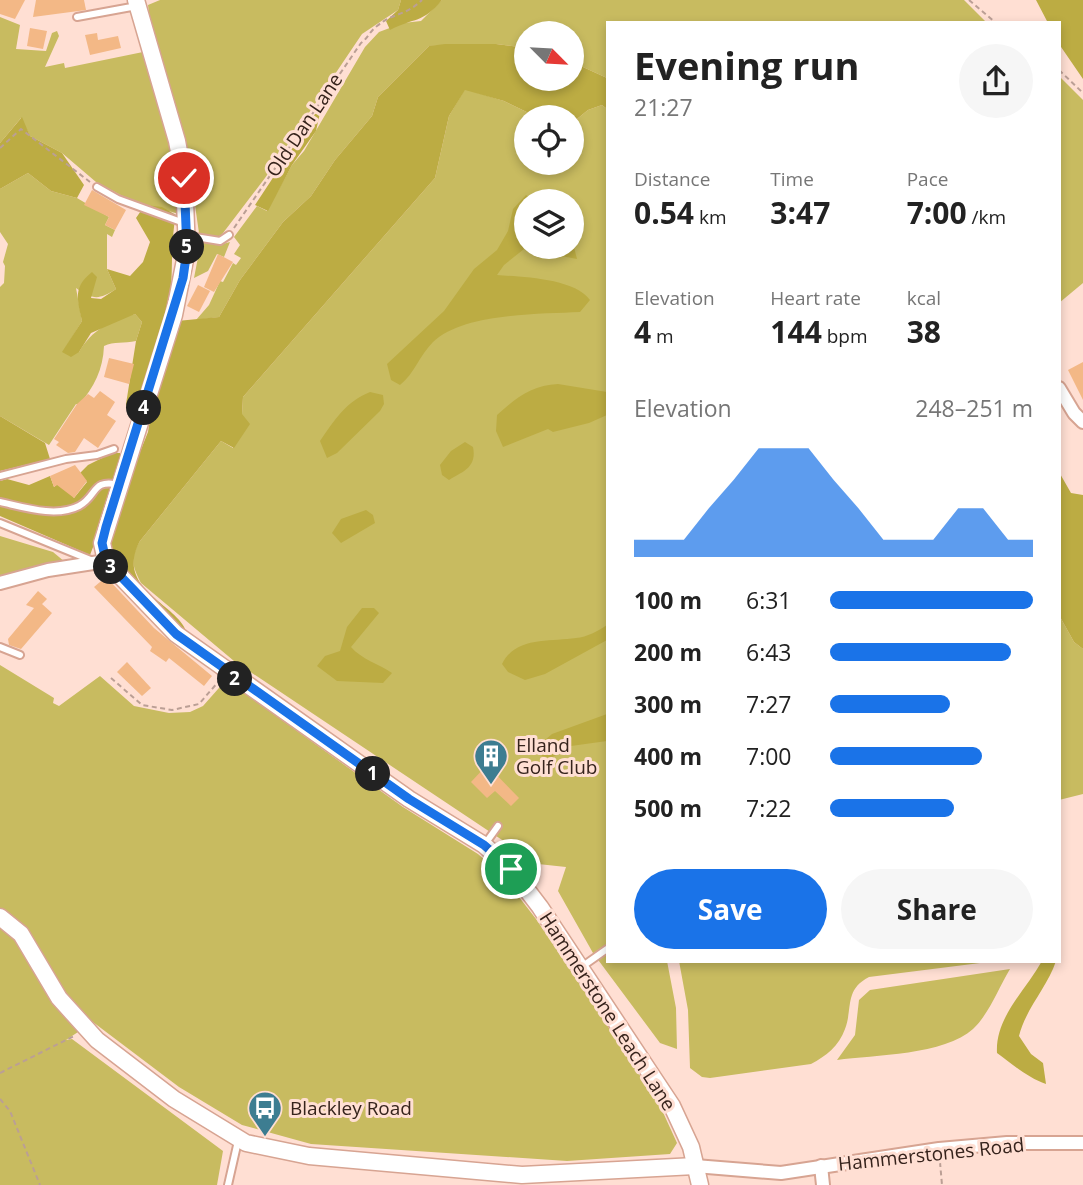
<!DOCTYPE html>
<meta charset="utf-8">
<style>
:root{--surface:#fff;--page:#f6f6f6;--text:#222;--muted:#767676;--accent:#1a73e8}
body{margin:0;font-family:"Open Sans",sans-serif;background:var(--page);color:var(--text);height:100vh;display:flex;flex-direction:column;font-size:26px;white-space:nowrap}
*{box-sizing:border-box;margin:0}
p{font-size:23px;color:var(--muted)}
.icon{flex:none;width:38px;height:38px;fill:none;stroke:currentColor;stroke-width:2;stroke-linecap:round;stroke-linejoin:round}
.map{position:relative;flex:1;overflow:hidden}
.panel{position:absolute;left:606px;top:21px;width:455px;height:942px;display:flex;flex-direction:column;background:var(--surface);border-radius:0px;box-shadow:0 4px 10px #0003}
.panel>*{flex:none}
.needle{width:46px;rotate:114deg}
.controls{position:absolute;left:514px;top:21px;display:grid;gap:14px}
.controls a{display:grid;place-items:center;width:70px;height:70px;border-radius:50%;background:var(--surface);box-shadow:0 4px 10px #0003;font-size:35px}
.pin{position:absolute;display:grid;place-items:center;width:60px;height:60px;color:#fff;margin:-30px;border:4px solid #fff;border-radius:50%;box-shadow:0 2px 7px #0007}
.km{position:absolute;width:35px;height:35px;margin:-18px;border-radius:50%;background:#222;color:#fff;font-size:19px;line-height:35px;text-align:center}
.round{display:grid;place-items:center;flex:none;width:74px;height:74px;border-radius:37px;background:var(--page)}
.headline{display:flex;align-items:center;justify-content:space-between;height:119px;padding:0 28px}
h1{font-size:38px;font-weight:700;line-height:52px}
.metrics{display:grid;grid-template-columns:repeat(3,1fr);gap:10px;height:119px;padding:7px 28px}
.metrics div{display:grid;align-content:center}
.metrics b{font-size:30px;font-weight:700}
.metrics small{font-size:19px;font-weight:400}
.metrics p{font-size:19px}
.chart{height:196px;padding:14px 28px}
.chart p{display:flex;justify-content:space-between}
.chart svg{width:100%;height:126px;margin-top:7px;fill:var(--accent);opacity:.7}
.primary-button{display:flex;gap:14px;margin-top:auto;padding:14px 28px}
.primary-button a{flex:1;height:80px;border-radius:42px;background:var(--accent);color:#fff;font-size:28px;font-weight:700;line-height:80px;text-align:center}
.primary-button a+a{background:var(--page);color:var(--text)}
ul{padding:0 28px;list-style:none;font-size:23px}
li{display:grid;grid-template-columns:112px 84px 1fr;align-items:center;height:52px}
li i{height:18px;border-radius:9px;background:var(--accent)}
.map>svg:first-child{display:block}
</style>
<div class="map">
<svg width="1083" height="1185" viewBox="0 0 1083 1185">
<rect width="100%" height="100%" fill="#ffdfd3"/>
<g fill="#c8bb60" fill-rule="evenodd">
<polygon points="160,0 401,0 398,10 362,34 265,178 220,237 199,233 186,142 150,22 148,5"/>
<polygon points="442,0 964,0 987,23 607,23 607,78 572,62 572,33 527,33 527,48 496,44 429,46 378,97 372,116 335,160 311,196 283,222 240,280 219,317 196,320 209,305 220,281 223,282 233,263 236,265 241,258 234,254 240,245 234,237 257,206 267,211 292,165 304,151 365,47 379,32 403,23 421,21"/>
<polygon points="0,17 20,25 16,49 46,51 52,33 57,31 59,36 45,67 64,63 65,68 143,52 172,144 179,214 130,200 96,182 62,153 30,136 21,118 0,143"/>
<polygon points="1059,76 1083,100 1083,283 1059,303"/>
<path d="M465 89 504 101 537 117H527V163H572V123L588 110 602 105 607 109V961H667L676 1008 677 1049 660 1043 593 953 558 891 566 867 538 864 234 661 141 583C132 566 130 558 140 541L221 441 233 448 242 414 243 397 435 178 449 116ZM527 201H572V247H527Z"/>
<path d="M28 173 51 191 77 198 109 217 105 225 115 230 112 237 107 234V269L116 289C99 300 93 300 76 288L82 321 63 352H79C92 330 109 321 135 314L142 322 136 341C124 344 114 341 104 346 103 370 94 387 79 405L76 404 49 445 0 416V287L4 283 5 266 3 262 8 244 0 232V189Z"/>
<polygon points="201,242 219,245 230,242 224,257 217,254 208,271 194,278"/>
<polygon points="0,536 53,552 65,562 0,578"/>
<polygon points="1059,615 1074,642 1083,649 1083,794 1059,800"/>
<polygon points="0,665 54,698 53,703 59,706 100,676 134,706 169,713 190,712 203,706 226,680 403,807 478,854 502,875 536,919 613,1034 661,1108 677,1143 670,1154 567,1161 311,1144 242,1125 179,1087 73,1007 23,926 0,908"/>
<path d="M0 924C34 952 49 999 78 1032L66 1040 72 1039 223 1151 217 1185H0Z"/>
<path d="M679 961H996L869 977C844 990 853 1008 845 1029 839 1046 826 1056 811 1064L710 1078 702 1077 690 1068 688 1010Z"/>
<path d="M1010 969C998 989 989 1014 973 1029 945 1055 874 1055 837 1060L855 1035 859 1000 870 990Z"/>
</g>
<g fill="#bcac43">
<path d="M401 0H442C422 24 415 17 390 30L386 21 398 10Z"/>
<polygon points="1036,0 1083,0 1083,79 1059,44 1059,23 1048,23"/>
<path d="M445 44H496L527 48V79H572V62L607 78V109L602 105 588 110 572 123V117H537L504 101 465 90 449 116 435 178 243 397 242 414 250 424 234 448 221 441 140 541C112 593 186 604 188 639L106 554 126 487 148 432 154 392 177 321 219 317 240 280 283 222 311 196 335 160 372 116 378 97 429 46Z"/>
<polygon points="320,113 316,131 292,165 268,211 255,205 315,114"/>
<polygon points="22,117 30,136 62,153 84,185 77,198 51,191 28,173 0,189 0,143"/>
<path d="M526 195 534 201H527V247H572V239L577 259 524 249 504 265 497 275C522 277 574 278 590 300L580 312C539 314 463 313 433 342 419 356 415 373 400 385L391 380 387 364 444 311 474 269 497 250 508 231 513 209Z"/>
<path d="M145 205 162 207 176 215C169 248 175 283 167 317 160 348 147 379 137 410H127L126 404 136 341 142 322 135 314 91 333 79 352 71 357 62 352 82 321C77 299 73 287 92 272L97 277 91 298 101 299 116 289 107 269 130 276 143 262 150 242 136 218Z"/>
<path d="M558 384 607 392V415L589 423 553 432 548 429 503 447 496 431 497 415C516 398 532 385 558 384Z"/>
<path d="M370 392 383 395 384 404 380 411 337 453 327 458 320 441C335 419 346 402 370 392Z"/>
<polygon points="0,416 45,443 50,459 0,471"/>
<path d="M465 442 473 447C477 467 464 471 449 480L442 475 440 465 451 451Z"/>
<polygon points="112,453 120,453 120,458 109,506 90,555 0,516 0,481 7,479 29,485 50,476 54,487 63,480 74,498 87,482 78,475 88,465"/>
<polygon points="1059,472 1071,493 1083,495 1083,649 1074,642 1059,615"/>
<polygon points="366,510 373,515 375,523 341,543 332,533 341,519"/>
<path d="M362 608H374L379 613 351 647C361 659 379 664 392 673L383 683 337 681 317 666 325 656 340 651 347 627Z"/>
<path d="M607 625V640L545 674 525 680 508 672 502 664C516 636 550 642 576 638 587 637 598 631 607 625Z"/>
<polygon points="607,714 607,741 571,746 551,758 542,756 538,746 552,734"/>
<path d="M1042 961H1056C1047 988 1026 1008 1019 1036L1031 1054 1043 1063 1046 1084C1028 1078 1012 1064 997 1053 995 1017 1026 990 1042 961Z"/>
</g>
<g fill="#f3b886">
<polygon points="0,0 25,0 15,19 0,14"/>
<polygon points="36,0 84,0 86,10 33,17"/>
<polygon points="30,28 47,31 43,49 27,46"/>
<polygon points="97,33 98,40 118,36 121,48 90,55 85,35"/>
<polygon points="92,190 126,210 115,230 105,225 109,217 84,205"/>
<polygon points="218,254 233,262 214,292 204,287"/>
<polygon points="198,285 210,291 199,312 187,306"/>
<polygon points="109,358 134,364 129,384 104,377"/>
<polygon points="1083,362 1083,400 1068,370"/>
<polygon points="100,391 115,402 107,415 116,421 98,448 84,438 75,452 68,453 56,445 59,442 54,439 77,404 88,394 94,398"/>
<polygon points="75,465 87,481 74,498 57,485 54,487 50,476"/>
<polygon points="106,577 154,628 212,676 204,686 169,658 166,662 150,651 152,647 94,587"/>
<polygon points="38,591 47,599 42,604 52,613 21,649 9,645 8,639 34,608 26,605"/>
<polygon points="127,662 151,688 142,696 117,672"/>
<polygon points="487,765 519,798 511,806 495,791 487,798 471,782"/>
</g>
<g fill="none" stroke-linecap="round" stroke-linejoin="round">
<g stroke="#d7a492" stroke-width="10">
<g id="service">
<polyline points="77,17 137,6"/>
<polyline points="97,187 118,199 184,223"/>
<polyline points="189,236 220,241 229,235"/>
<polyline points="0,476 66,459 97,455 114,449"/>
<path d="M0 502C23 507 56 518 79 506 98 496 91 478 120 485"/>
<polyline points="0,523 93,561"/>
<polyline points="0,647 20,655"/>
<polyline points="485,844 498,826"/>
<polyline points="580,968 607,949"/>
<polyline points="228,1185 238,1141"/>
</g>
</g>
<g stroke="#d7a492" stroke-width="16">
<g id="minor">
<polyline points="1059,388 1074,413 1083,422"/>
<polyline points="0,583 48,570 106,561"/>
<polyline points="695,1166 781,1173 939,1149 1007,1143 1083,1143"/>
<polyline points="821,1166 823,1185"/>
</g>
</g>
<g stroke="#d7a492" stroke-width="19">
<g id="tertiary">
<polyline points="136,0 177,141 184,178 187,250 174,315 102,543 106,561 176,634 409,799 484,845 511,869 540,907 672,1106 691,1147 700,1185"/>
<polyline points="0,917 21,934 59,998 97,1040 174,1099 246,1143 309,1156 522,1175 695,1166"/>
</g>
</g>
<g stroke="#bb9f95" stroke-width="2" stroke-dasharray="5 3.5" stroke-linecap="butt">
<polyline points="969,0 996,23"/>
<polyline points="1059,70 1083,93"/>
<polyline points="0,148 21,129 90,182"/>
<path d="M234 228 361 43C368 38 370 31 377 26 394 12 404 17 422 0"/>
<polyline points="111,678 142,705 172,710 199,704 219,681"/>
<polyline points="0,1073 74,1036"/>
<polyline points="0,1099 10,1111 40,1185"/>
<polyline points="940,1162 942,1185"/>
</g>
<use href="#service" stroke="#fff" stroke-width="6"/>
<use href="#minor" stroke="#fff" stroke-width="12"/>
<use href="#tertiary" stroke="#fff" stroke-width="16"/>
</g>
<g fill="none" stroke-linecap="round" stroke-linejoin="round">
<g stroke="#fff" stroke-width="14">
<polyline id="route" points="184,178 187,250 183,278 106,527 102,543 106,561 176,634 409,799 484,845 511,869"/>
</g>
<use href="#route" stroke="#1a73e8" stroke-width="9"/>
</g>
<defs>
<g id="building-pin" transform="scale(1.75)"><path d="M0 17L-7.5 6A9.5 9.5 0 1 1 7.5 6Z" fill="#3d7d91" stroke="#ffdfd3"/><path d="M-4-6H4V6H1V3H-1V6H-4ZM-2.5-4.3h1.7v1.8h-1.7ZM.8-4.3h1.7v1.8H.8ZM-2.5-1h1.7V.8h-1.7ZM.8-1h1.7V.8H.8Z" fill="#fff"/></g>
<g id="bus-pin" transform="scale(1.75)"><path d="M0 17L-7.5 6A9.5 9.5 0 1 1 7.5 6Z" fill="#3d7d91" stroke="#ffdfd3"/><path d="M-5-6H5V4H4V6H2V4H-2V6H-4V4H-5ZM-3.5-4V0h7V-4ZM-3.5 1.2v1.5H-2V1.2ZM2 1.2v1.5H3.5V1.2Z" fill="#fff"/></g>
</defs>
<g fill-rule="evenodd">
<use href="#building-pin" x="491" y="756"/>
<use href="#bus-pin" x="265" y="1108"/>
</g>
<g text-anchor="middle" dominant-baseline="central" stroke-width="6" stroke-linejoin="round" paint-order="stroke">
<g font-size="19" fill="#36231c" stroke="#ffdfd3">
<text transform="translate(304 125) rotate(-56)">Old Dan Lane</text>
<text transform="translate(608 1011) rotate(57)">Hammerstone Leach Lane</text>
<text transform="translate(931 1154) rotate(-6)">Hammerstones Road</text>
</g>
<g font-size="19" fill="#36231c" stroke="#ffdfd3" text-anchor="start">
<text x="516" y="745">Elland<tspan x="516" dy="22">Golf Club</tspan></text>
<text x="290" y="1108">Blackley Road</text>
</g>
</g>
</svg>
<div class="controls">
<a><svg class="needle" viewBox="-14 -14 28 28"><path d="M0-13l5 13h-10z" fill="#e53935"/><path d="M0 13l5-13h-10z" fill="#767676"/></svg></a>
<a><svg class="icon" aria-label="locate" viewBox="0 0 24 24"><circle cx="12" cy="12" r="6"/><path d="M12 2v4M12 18v4M2 12h4M18 12h4"/></svg></a>
<a><svg class="icon" aria-label="layers" viewBox="0 0 24 24"><path d="M12 4l9 5-9 5-9-5zM3 14l9 5 9-5"/></svg></a>
</div>
<div class="pin" style="left:511px;top:869px;background:#1e9e55"><svg class="icon" aria-label="arrive" viewBox="0 0 24 24"><path d="M6 21V4h12l-3 4 3 4H6"/></svg></div>
<div class="pin" style="left:184px;top:178px;background:#d93025"><svg class="icon" aria-label="check" viewBox="0 0 24 24"><path d="M5 12l5 5 9-10"/></svg></div>
<b class="km" style="left:373px;top:774px">1</b>
<b class="km" style="left:235px;top:679px">2</b>
<b class="km" style="left:111px;top:567px">3</b>
<b class="km" style="left:144px;top:408px">4</b>
<b class="km" style="left:187px;top:247px">5</b>
<section class="panel">
<div class="headline"><div><h1>Evening run</h1><p>21:27</p></div><a class="round"><svg class="icon" aria-label="share" viewBox="0 0 24 24"><path d="M12 15V3M7 8l5-5 5 5M5 13v7h14v-7"/></svg></a></div>
<div class="metrics">
<div><p>Distance</p><b>0.54<small> km</small></b></div>
<div><p>Time</p><b>3:47</b></div>
<div><p>Pace</p><b>7:00<small> /km</small></b></div>
</div>
<div class="metrics">
<div><p>Elevation</p><b>4<small> m</small></b></div>
<div><p>Heart rate</p><b>144<small> bpm</small></b></div>
<div><p>kcal</p><b>38</b></div>
</div>
<div class="chart"><p><span>Elevation</span>248–251 m</p>
<svg viewBox="0 0 160 44" preserveAspectRatio="none"><path d="M0 44V38L10 38L20 38L30 27L40 17L50 6L60 6L70 6L80 17L90 27L100 38L110 38L120 38L130 27L140 27L150 38L160 38V44z"/></svg>
</div>
<ul>
<li><b>100 m</b>6:31<i style="width:100%"></i></li>
<li><b>200 m</b>6:43<i style="width:89%"></i></li>
<li><b>300 m</b>7:27<i style="width:59%"></i></li>
<li><b>400 m</b>7:00<i style="width:75%"></i></li>
<li><b>500 m</b>7:22<i style="width:61%"></i></li>
</ul>
<div class="primary-button"><a>Save</a><a>Share</a></div>
</section>
</div>
